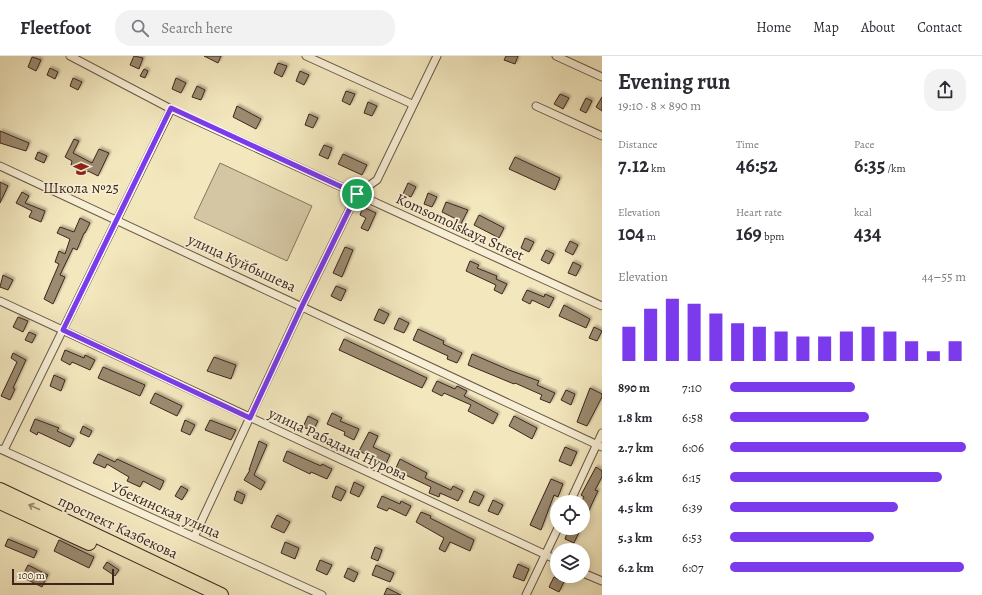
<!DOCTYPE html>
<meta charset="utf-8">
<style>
:root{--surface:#fff;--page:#f2f2f3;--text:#2b2b33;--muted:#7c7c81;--line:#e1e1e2;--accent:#7c3aed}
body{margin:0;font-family:Alegreya,serif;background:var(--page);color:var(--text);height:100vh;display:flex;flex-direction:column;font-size:15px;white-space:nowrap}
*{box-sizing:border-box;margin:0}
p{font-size:13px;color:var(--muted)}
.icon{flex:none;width:22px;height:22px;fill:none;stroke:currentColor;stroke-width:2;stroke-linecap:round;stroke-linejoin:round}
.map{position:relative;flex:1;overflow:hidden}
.details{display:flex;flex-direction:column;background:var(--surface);width:380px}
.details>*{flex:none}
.tools{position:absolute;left:550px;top:439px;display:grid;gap:8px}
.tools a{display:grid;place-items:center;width:40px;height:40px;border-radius:50%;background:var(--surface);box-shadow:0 2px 10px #0003;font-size:20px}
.scale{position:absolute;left:12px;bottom:10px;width:102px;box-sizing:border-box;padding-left:4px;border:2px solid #3d271d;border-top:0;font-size:11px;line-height:14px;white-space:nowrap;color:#3d271d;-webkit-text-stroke:3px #f7efd5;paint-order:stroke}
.pin{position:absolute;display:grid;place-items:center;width:34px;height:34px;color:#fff;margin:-17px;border:2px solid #fff;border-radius:50%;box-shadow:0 1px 4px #0007}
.round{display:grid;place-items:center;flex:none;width:42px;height:42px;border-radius:16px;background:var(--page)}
.head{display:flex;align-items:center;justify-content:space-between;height:68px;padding:0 16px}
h1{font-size:22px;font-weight:700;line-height:30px}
.stats{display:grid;grid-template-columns:repeat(3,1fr);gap:6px;height:68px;padding:4px 16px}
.stats div{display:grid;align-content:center}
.stats b{font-size:20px;font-weight:700}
.stats small{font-size:11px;font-weight:400}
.stats p{font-size:11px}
.chart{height:112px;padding:8px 16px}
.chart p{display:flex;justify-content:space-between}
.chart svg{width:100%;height:72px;margin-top:4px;stroke:var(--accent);stroke-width:6}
ul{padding:0 16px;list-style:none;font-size:13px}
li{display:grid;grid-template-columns:64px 48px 1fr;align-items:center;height:30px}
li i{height:10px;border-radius:5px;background:var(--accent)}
header{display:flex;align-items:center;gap:24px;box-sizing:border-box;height:56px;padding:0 20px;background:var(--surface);border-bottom:1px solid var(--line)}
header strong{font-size:19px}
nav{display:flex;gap:22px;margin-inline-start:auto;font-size:14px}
.search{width:280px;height:36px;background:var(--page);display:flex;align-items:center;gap:10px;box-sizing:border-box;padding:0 14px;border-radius:16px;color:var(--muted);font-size:15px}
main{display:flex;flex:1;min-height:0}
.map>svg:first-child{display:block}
</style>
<header>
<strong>Fleetfoot</strong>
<div class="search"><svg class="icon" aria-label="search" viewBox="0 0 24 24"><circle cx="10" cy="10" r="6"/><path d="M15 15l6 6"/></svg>Search here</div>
<nav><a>Home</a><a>Map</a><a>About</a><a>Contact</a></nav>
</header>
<main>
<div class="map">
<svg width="602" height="539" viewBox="0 0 602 539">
<defs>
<filter id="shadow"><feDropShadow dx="2" dy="-2" stdDeviation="1" flood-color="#0004"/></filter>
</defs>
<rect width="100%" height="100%" fill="#f3e7be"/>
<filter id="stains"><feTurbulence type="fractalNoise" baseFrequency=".005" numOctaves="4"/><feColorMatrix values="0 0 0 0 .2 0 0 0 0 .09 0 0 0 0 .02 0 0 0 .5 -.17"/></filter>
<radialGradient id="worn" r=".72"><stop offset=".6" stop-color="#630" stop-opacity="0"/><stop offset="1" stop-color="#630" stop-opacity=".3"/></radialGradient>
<polygon fill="#d4c6a3" stroke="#887660" points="220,107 312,150 287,205 194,162"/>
<g fill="#9c8b71" stroke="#3d271d" filter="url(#shadow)">
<polygon points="134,0 143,2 139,13 130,9"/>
<polygon points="204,0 221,0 218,7"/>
<polygon points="506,0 518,0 515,8 504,4"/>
<polygon points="32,1 41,4 36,15 28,11"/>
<polygon points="278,7 287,10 282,21 274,17"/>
<polygon points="50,12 58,16 55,23 47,19"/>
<polygon points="144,13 148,15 145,22 140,20"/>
<polygon points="300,15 309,19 304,29 296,25"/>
<polygon points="73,22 82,26 78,34 70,30"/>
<polygon points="176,22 186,27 181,37 172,33"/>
<polygon points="197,30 205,34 201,44 192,41"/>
<polygon points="346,35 355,38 350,49 342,45"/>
<polygon points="560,38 569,42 563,53 554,48"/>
<polygon points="602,41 602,55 596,51"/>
<polygon points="586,42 592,45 586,57 580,54"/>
<polygon points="368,46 377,50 372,60 364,57"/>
<polygon points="237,50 261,63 256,73 233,61"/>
<polygon points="309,58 318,62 313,72 305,69"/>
<polygon points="0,75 29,87 26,95 0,87"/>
<polygon points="74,83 79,85 73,97 92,107 99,93 109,97 98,120 88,115 86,117 71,109 72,105 65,101"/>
<polygon points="324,89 332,92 328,103 319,99"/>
<polygon points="38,96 47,100 44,107 35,103"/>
<polygon points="343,98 367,109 362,119 338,108"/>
<polygon points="515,101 560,122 555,134 509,113"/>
<polygon points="0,126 8,130 0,147"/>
<polygon points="408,127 416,131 411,141 403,138"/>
<polygon points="22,136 29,140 25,147 45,155 41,166 29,161 32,155 16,147"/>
<polygon points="428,137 437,141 432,151 424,148"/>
<polygon points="446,146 468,154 458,174 452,171 456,163 442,156"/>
<polygon points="363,151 376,157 368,175 361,172 366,162 360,159"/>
<polygon points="479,159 504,172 499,182 474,169"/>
<polygon points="80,162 90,167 85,177 84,177 77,194 73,192 60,219 65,221 53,248 44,243 59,208 55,206 59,195 65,198 70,183 57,177 60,171 74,176"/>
<polygon points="525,182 534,186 529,196 521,192"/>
<polygon points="570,185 578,189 573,199 565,195"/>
<polygon points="345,191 353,194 342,221 333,217"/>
<polygon points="546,194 554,198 549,208 541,204"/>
<polygon points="470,205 479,209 477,212 497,220 496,223 507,228 502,238 494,234 496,229 466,215"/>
<polygon points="573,206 581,210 576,220 568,217"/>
<polygon points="3,219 13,224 8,234 0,231"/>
<polygon points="336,230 346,234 341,245 331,240"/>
<polygon points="527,234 544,241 545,238 554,242 549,252 532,244 530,248 522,244"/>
<polygon points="564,249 590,263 586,272 559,260"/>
<polygon points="379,253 389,258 384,268 374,264"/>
<polygon points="18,261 28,265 23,276 13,271"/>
<polygon points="399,262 409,267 404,277 394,273"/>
<polygon points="594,271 602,275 597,285 589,282"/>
<polygon points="418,273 444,285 443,288 462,297 457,307 447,303 448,300 413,284"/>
<polygon points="29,276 36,279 32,287 25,284"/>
<polygon points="344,283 427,322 422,332 339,294"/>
<polygon points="65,294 84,302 85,299 95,304 90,314 72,306 70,309 61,304"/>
<polygon points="13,297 26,304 13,332 15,333 10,344 1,340 17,306 11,302"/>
<polygon points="472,298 509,314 539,325 537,329 555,337 550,347 540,343 542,339 515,327 514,328 468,309"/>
<polygon points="214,301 236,309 231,323 207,315"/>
<polygon points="103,311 145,329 140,340 98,322"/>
<polygon points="54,319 65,324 61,335 50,330"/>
<polygon points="437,325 455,333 457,330 467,335 464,340 498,358 493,368 468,355 471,349 444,337 442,340 432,335"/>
<polygon points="590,332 602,338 602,341 587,370 577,366"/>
<polygon points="566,334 575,338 571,349 561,344"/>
<polygon points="155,337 182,350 177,360 150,347"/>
<polygon points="332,357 342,362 340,365 359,373 354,384 344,379 345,376 327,368"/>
<polygon points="308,360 318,365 313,375 303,371"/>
<polygon points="514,360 537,372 532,383 509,370"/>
<polygon points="35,363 59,372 57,375 74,383 70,391 38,376 37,379 30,375"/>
<polygon points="185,364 195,369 190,379 181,375"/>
<polygon points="210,364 236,374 231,384 205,374"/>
<polygon points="83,370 92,375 89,381 80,377"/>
<polygon points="369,376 378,380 373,391 390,399 385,410 375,405 376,403 359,395"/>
<polygon points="259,385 267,389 254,419 265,426 261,434 244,424 250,414 249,414"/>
<polygon points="565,391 577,396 571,410 559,405"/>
<polygon points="287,395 321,410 322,408 332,413 327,423 311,416 310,418 283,405"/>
<polygon points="98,398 115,406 117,403 164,425 160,434 143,425 140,431 127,425 129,421 107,408 105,412 93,407"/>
<polygon points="400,403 427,417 425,422 451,434 453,430 463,435 458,445 440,437 439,441 429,437 431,431 395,414"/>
<polygon points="596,411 602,415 602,421 595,434 598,435 583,467 583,446 581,446 584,441 581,439"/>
<polygon points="551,423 563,428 558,441 554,439 541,474 530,469"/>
<polygon points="354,426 364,431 359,441 350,437"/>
<polygon points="181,430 188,434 182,444 175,440"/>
<polygon points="336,430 346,435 341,445 332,441"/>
<polygon points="237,435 245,439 242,448 234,444"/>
<polygon points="474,435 484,440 479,450 469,446"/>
<polygon points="382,440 400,448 401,445 411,450 406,460 389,452 387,455 377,451"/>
<polygon points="493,444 503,449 498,459 488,455"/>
<polygon points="421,456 431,460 430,462 474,484 470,495 450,486 445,496 439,493 444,482 416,466"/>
<polygon points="277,459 290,466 284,477 271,471"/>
<polygon points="569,472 581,472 574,487 565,483"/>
<polygon points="8,483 37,495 34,502 5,490"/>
<polygon points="59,484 94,501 89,512 54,495"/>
<polygon points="285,486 299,492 295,503 281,497"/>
<polygon points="375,491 382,494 378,505 371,502"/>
<polygon points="320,504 332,509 327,519 316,514"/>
<polygon points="107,506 119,514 115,520 103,512"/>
<polygon points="518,508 529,513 524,525 513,521"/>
<polygon points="28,509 48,519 42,531 22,521"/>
<polygon points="376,509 394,517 390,526 372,519"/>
<polygon points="348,512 358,517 354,526 344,521"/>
<polygon points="554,521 564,526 559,536 549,531"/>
<polygon points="387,532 401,539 384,539"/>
</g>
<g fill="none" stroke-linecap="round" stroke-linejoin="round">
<g stroke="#6a5745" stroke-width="9">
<g id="street">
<polyline points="70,0 171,53 602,250"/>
<polyline points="306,0 412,48"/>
<polyline points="556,0 602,21"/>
<polyline points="536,50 602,80"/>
<polyline points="0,110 602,391"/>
<polyline points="0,245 557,504"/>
<polyline points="0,393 322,539"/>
<polyline points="4,394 171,53"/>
<polyline points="570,446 602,377"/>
<polyline points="194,481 302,250 357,138 377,124 437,0"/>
<polyline points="583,517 602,525"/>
<polyline points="526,539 558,472"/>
</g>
</g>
<g stroke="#3d271d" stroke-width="16">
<g id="highway">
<polyline points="0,434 221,539"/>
<polyline points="0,446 89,487"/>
</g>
</g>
<use href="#street" stroke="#f7efd5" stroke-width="7"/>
<use href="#highway" stroke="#f3e7be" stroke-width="14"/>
</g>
<defs><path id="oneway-shaft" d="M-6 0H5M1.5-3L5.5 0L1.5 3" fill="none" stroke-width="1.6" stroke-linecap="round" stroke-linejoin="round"/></defs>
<use stroke="#98876e" href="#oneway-shaft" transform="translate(34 451) rotate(-155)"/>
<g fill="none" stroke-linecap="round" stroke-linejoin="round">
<g stroke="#fff" stroke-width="8">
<polygon id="route" points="171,52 357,138 302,250 250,362 63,274"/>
</g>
<use href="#route" stroke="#7c3aed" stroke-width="5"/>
</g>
<defs>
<g id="school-bare" transform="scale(1.2)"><path d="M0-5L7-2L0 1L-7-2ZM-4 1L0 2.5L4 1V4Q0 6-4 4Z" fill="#8f2418" stroke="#f7efd5" stroke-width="2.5" paint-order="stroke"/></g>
</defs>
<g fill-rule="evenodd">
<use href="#school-bare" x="81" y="113"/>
</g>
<g text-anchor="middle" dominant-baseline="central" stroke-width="3.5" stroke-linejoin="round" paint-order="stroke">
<g font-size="15" fill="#3d271d" stroke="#f7efd5">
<text x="81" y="132">Школа №25</text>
</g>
<g font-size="15" fill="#3d271d" stroke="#f7efd5">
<text transform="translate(460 171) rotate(25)">Komsomolskaya Street</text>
<text transform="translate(242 207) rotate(25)">улица Куйбышева</text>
<text transform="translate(338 388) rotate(25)">улица Рабадана Нурова</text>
<text transform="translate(166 454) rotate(24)">Убекинская улица</text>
<text transform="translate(118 471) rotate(25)">проспект Казбекова</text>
</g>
</g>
<rect width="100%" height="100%" filter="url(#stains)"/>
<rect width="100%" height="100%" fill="url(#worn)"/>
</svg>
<div class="tools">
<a><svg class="icon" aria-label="locate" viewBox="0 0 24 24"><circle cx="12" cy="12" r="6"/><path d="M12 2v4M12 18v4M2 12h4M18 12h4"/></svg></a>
<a><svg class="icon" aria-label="layers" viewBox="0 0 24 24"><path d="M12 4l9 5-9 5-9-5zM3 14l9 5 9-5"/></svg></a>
</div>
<div class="scale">100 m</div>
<div class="pin" style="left:357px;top:138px;background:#1e9e55"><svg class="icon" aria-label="arrive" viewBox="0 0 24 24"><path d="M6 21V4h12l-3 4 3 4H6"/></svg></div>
</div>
<section class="details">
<div class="head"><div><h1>Evening run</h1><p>19:10 · 8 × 890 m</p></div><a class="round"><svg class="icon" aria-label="share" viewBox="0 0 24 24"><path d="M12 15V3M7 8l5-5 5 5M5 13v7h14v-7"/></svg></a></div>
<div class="stats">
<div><p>Distance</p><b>7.12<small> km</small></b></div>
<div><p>Time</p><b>46:52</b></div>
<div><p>Pace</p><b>6:35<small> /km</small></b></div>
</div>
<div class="stats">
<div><p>Elevation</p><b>104<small> m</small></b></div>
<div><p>Heart rate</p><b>169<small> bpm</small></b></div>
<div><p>kcal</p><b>434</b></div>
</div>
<div class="chart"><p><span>Elevation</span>44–55 m</p>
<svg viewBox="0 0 160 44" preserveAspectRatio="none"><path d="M5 44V23M15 44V12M25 44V6M35 44V9M45 44V15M55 44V21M65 44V23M75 44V26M85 44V29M95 44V29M105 44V26M115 44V23M125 44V26M135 44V32M145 44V38M155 44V32"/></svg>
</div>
<ul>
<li><b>890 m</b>7:10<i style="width:53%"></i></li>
<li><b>1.8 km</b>6:58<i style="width:59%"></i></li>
<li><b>2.7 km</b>6:06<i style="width:100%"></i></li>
<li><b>3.6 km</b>6:15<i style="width:90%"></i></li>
<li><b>4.5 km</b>6:39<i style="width:71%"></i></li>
<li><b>5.3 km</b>6:53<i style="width:61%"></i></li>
<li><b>6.2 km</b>6:07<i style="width:99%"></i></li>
</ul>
</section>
</main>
